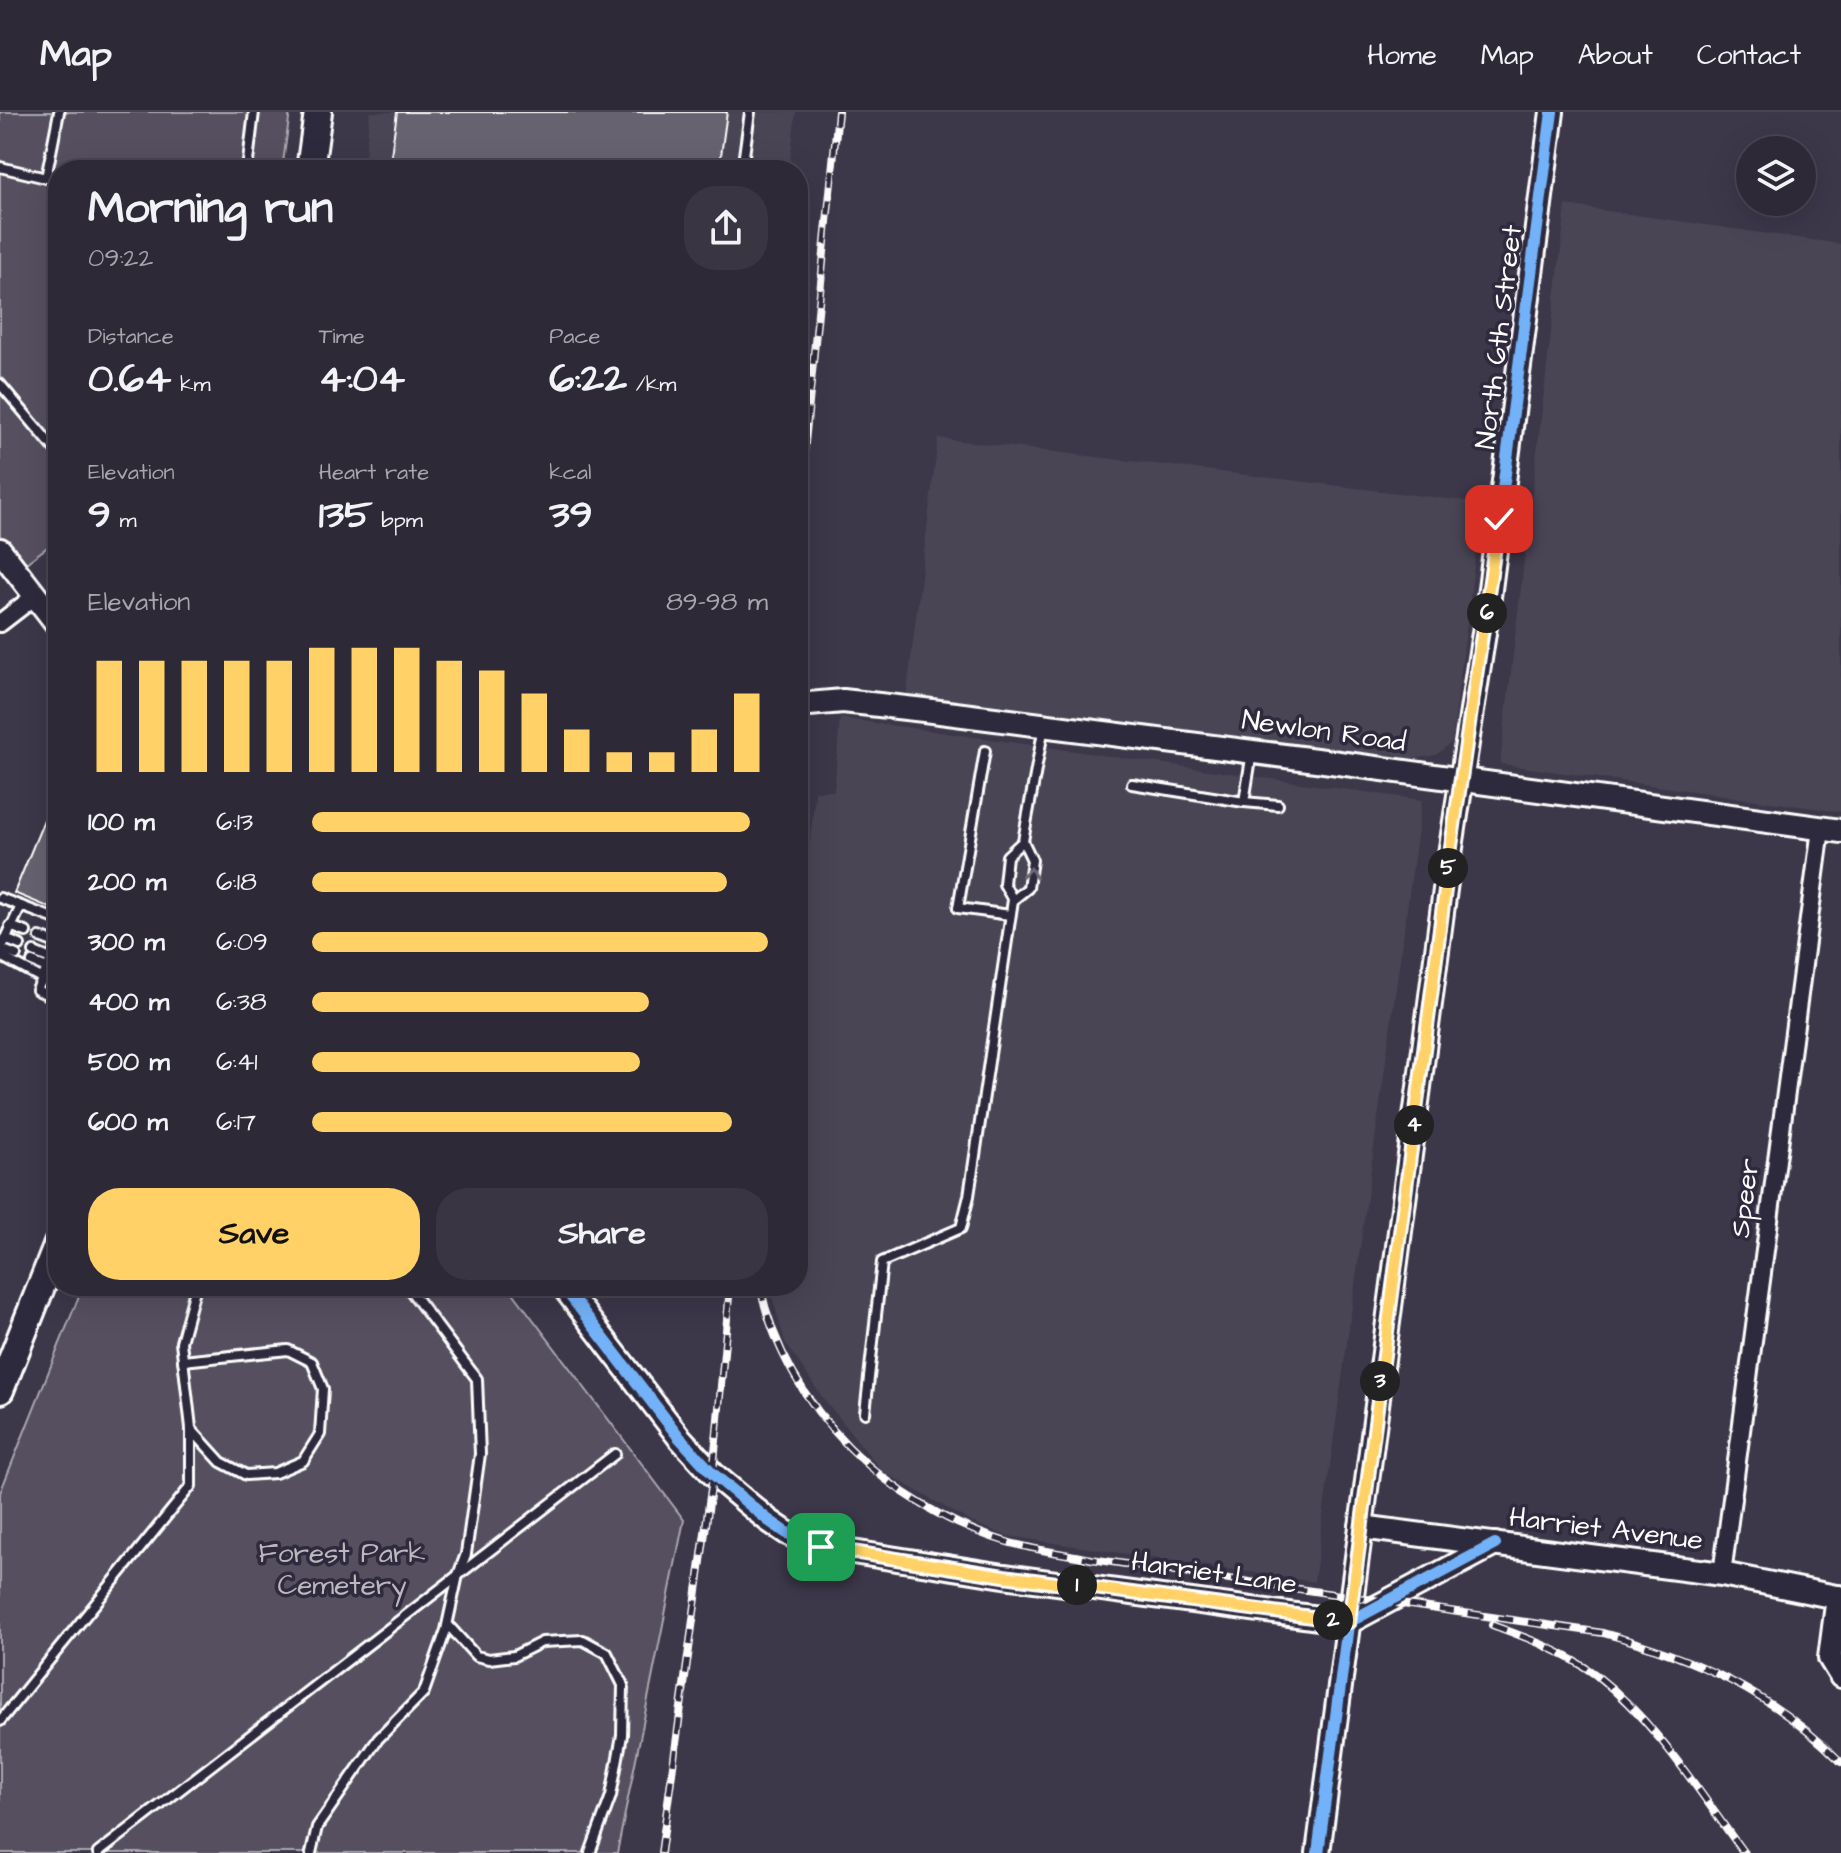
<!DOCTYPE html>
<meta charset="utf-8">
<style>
:root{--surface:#2d2937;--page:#393542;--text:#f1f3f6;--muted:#a7a6ad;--line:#484552;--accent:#ffd166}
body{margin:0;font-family:"Architects Daughter",sans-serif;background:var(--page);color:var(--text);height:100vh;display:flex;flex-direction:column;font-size:30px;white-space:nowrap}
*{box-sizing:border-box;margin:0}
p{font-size:26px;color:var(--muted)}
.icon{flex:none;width:44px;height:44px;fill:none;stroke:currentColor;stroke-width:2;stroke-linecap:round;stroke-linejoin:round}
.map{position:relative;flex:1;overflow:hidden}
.sheet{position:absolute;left:48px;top:48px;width:760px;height:1136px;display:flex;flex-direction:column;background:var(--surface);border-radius:32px;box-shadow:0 8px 32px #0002,0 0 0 2px var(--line)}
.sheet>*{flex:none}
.tools{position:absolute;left:1736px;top:24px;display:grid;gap:16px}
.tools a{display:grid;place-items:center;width:80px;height:80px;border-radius:50%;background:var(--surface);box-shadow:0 8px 32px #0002,0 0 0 2px var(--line);font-size:40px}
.pin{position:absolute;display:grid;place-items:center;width:68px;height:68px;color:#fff;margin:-34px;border-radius:16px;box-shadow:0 4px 12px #0006}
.km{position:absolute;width:40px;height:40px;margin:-20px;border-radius:50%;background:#222;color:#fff;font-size:22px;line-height:40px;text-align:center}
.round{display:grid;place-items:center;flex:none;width:84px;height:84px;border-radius:32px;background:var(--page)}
.head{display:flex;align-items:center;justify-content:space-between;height:136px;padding:0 40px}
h1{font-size:44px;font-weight:800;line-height:60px}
.stats{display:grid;grid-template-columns:repeat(3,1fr);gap:12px;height:136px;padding:8px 40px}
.stats div{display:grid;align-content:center}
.stats b{font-size:40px;font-weight:800}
.stats small{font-size:22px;font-weight:400}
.stats p{font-size:22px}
.chart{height:224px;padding:16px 40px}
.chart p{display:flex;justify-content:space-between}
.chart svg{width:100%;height:144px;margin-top:8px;stroke:var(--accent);stroke-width:6}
.primary-button{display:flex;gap:16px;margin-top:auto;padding:16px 40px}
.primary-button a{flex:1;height:92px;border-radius:32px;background:var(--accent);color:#111;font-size:32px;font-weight:800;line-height:92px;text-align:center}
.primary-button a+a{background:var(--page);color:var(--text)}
ul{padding:0 40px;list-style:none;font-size:26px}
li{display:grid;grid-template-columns:128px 96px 1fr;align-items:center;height:60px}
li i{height:20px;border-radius:10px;background:var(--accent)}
header{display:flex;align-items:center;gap:48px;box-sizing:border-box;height:112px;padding:0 40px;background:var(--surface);border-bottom:2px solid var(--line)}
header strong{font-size:38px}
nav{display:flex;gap:44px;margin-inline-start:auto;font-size:28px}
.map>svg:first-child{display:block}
</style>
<header>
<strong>Map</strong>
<nav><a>Home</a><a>Map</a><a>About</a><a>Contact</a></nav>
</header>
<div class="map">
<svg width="1841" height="1741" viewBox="0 0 1841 1741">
<rect width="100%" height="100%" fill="#3c3749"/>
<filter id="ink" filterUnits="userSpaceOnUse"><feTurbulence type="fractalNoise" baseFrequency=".0125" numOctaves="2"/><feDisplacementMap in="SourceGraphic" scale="16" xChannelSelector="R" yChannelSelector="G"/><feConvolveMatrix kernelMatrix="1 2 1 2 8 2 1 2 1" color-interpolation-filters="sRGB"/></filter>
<g filter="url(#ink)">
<g fill="#494455">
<polygon points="370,0 796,0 789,58 363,58"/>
<polygon points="1566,93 1841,132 1841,700 1500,652"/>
<polygon points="938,326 1482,391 1452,630 1436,643 1413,647 906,586"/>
<polygon points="840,606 1422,688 1314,1470 1007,1424 971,1410 882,1359 822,1285 785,1230 769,1174 798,1174 798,858 815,679 834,679"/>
</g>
<g fill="#555060" stroke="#aaa8b0" stroke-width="2">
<polygon points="0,0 290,0 282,58 58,58 58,427 22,454 0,426"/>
<polygon points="83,1174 508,1174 684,1408 617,1741 0,1741 0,1381"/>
</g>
<g fill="#666270" stroke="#fff" stroke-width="2">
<polygon points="397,0 727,0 719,58 389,58"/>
<polygon points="58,674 58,799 14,781"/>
</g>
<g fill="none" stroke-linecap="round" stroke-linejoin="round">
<g stroke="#fff" stroke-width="14">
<g id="lane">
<polyline points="0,55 46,66 59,0"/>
<polyline points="247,58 254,0"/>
<polyline points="742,58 750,0"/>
<polyline points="0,272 58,341"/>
<polyline points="985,639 958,796 1010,803"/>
<polyline points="1132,672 1244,690 1252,640"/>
<polyline points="1244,690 1278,693"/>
<polyline points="0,786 21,794"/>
<polyline points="1013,788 1028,776 1032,748 1023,729"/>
<polyline points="10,814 26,820"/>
<polyline points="40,825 58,832"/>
<polyline points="5,827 20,833"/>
<polyline points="1,837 4,846 58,875"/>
<polyline points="34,840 58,850"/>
<polyline points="16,843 1,837 21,794 58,808"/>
<polyline points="32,850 47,856 58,833"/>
<polyline points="53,885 37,878 47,856 58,862"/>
<polyline points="183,1249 288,1238 312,1250 323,1277 320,1322 303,1349 275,1361 246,1363 221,1350 191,1317"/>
<polyline points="865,1301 882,1150 961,1116 969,1084 1013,788 1004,772 1007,744 1023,729 1044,614"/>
<polyline points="448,1513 476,1544 489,1547 514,1544 542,1530 583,1528 607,1541 623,1573 622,1623 611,1684 590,1741"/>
<polyline points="0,1609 191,1374 191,1316 181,1230 196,1174"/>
<polyline points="98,1741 615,1342"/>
<polyline points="311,1741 317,1715 378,1627 424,1580 446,1518 458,1463 466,1442 480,1342 477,1267 407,1174"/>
</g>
</g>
<g stroke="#fff" stroke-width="22">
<g id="street">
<polyline points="0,511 35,484"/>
<polyline points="1722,1462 1821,717"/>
</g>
</g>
<g stroke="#fff" stroke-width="28">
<g id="secondary">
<polyline points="0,438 58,513"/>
<polyline points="798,593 843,589 924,598 1324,649 1841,719"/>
<polyline points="563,1174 679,1325 713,1362 768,1408 787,1421 821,1435 1004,1464 1349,1510 1495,1432"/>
<polyline points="1361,1415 1722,1462 1841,1486"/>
<polyline points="1838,1485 1830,1546 1841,1564"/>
<polyline points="1318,1741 1448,755 1486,508 1552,0"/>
</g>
</g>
<g stroke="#fff" stroke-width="32">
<g id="primary">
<polyline points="310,58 318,0"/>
<polyline points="0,1278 58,1132"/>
</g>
</g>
<use href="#lane" stroke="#2f2a3d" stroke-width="8"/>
<use href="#street" stroke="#2f2a3d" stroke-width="16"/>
<use href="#secondary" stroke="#2f2a3d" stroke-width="22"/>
<use href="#primary" stroke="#2f2a3d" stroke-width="26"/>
<g stroke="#fff" stroke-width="8">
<g id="rail">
<polyline points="798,401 838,0"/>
<path d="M760 1174C786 1297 889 1395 1007 1430 1034 1438 1063 1441 1091 1447L1603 1521C1696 1546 1772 1581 1841 1650"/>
<path d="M1492 1513C1528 1526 1565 1540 1596 1563 1657 1611 1699 1680 1744 1741"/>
<polyline points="661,1741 713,1362 730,1174"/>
</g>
</g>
<use href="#rail" stroke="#2f2a3d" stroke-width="5" stroke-dasharray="15" stroke-linecap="butt"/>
<g stroke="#2f2a3d" stroke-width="17">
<g id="cycleway">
<polyline points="563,1174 679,1325 713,1362 768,1408 787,1421 821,1435 1004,1464 1349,1510 1495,1432"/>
<polyline points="1318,1741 1448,755 1486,508 1552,0"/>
</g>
</g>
<use href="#cycleway" stroke="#73b2f8" stroke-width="12"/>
</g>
<defs><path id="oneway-chevron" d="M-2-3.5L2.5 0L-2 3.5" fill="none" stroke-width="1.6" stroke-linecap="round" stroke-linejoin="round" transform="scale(2)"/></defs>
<use stroke="#6d6a77" href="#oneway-chevron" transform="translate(1030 761) rotate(-82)"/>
</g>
<g fill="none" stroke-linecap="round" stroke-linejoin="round" filter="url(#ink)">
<g stroke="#fff" stroke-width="16">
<polyline id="route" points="821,1435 1004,1464 1349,1510 1448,755 1499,407"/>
</g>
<use href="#route" stroke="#ffd166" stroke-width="10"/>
</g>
<g text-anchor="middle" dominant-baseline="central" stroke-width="7" stroke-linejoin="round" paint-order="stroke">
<g font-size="28" fill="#fff" stroke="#2f2a3d">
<text transform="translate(1499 225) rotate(-83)">North 6th Street</text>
<text transform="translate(1324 619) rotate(8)">Newlon Road</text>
<text transform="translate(1745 1086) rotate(-83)">Speer</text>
<text transform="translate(1606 1417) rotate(7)">Harriet Avenue</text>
<text transform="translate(1214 1461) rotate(8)">Harriet Lane</text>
</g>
<g font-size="28" fill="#bbb9bf" stroke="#2f2a3d">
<text x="342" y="1441">Forest Park<tspan x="342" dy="32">Cemetery</tspan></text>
</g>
</g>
</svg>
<div class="tools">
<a><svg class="icon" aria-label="layers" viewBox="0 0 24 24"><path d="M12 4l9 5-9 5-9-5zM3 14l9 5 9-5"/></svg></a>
</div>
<div class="pin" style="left:821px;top:1435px;background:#1e9e55"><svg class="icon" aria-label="arrive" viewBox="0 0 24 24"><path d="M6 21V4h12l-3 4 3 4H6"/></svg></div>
<div class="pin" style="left:1499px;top:407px;background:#d93025"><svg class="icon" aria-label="check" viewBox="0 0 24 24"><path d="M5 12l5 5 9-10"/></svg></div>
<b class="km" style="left:1077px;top:1473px">1</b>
<b class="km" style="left:1333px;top:1508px">2</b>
<b class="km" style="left:1380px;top:1269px">3</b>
<b class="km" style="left:1414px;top:1013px">4</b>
<b class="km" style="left:1448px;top:756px">5</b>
<b class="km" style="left:1487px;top:501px">6</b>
<section class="sheet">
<div class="head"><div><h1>Morning run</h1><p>09:22</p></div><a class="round"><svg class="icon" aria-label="share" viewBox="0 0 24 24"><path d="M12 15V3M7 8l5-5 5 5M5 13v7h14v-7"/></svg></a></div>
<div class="stats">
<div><p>Distance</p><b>0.64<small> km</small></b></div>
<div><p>Time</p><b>4:04</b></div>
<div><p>Pace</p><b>6:22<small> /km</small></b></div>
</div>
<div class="stats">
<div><p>Elevation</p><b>9<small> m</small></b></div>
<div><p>Heart rate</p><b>135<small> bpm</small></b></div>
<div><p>kcal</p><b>39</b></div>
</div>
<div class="chart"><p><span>Elevation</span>89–98 m</p>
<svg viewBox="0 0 160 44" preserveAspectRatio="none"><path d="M5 44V10M15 44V10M25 44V10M35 44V10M45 44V10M55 44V6M65 44V6M75 44V6M85 44V10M95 44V13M105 44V20M115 44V31M125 44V38M135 44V38M145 44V31M155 44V20"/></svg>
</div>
<ul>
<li><b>100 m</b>6:13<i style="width:96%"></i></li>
<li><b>200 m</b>6:18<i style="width:91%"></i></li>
<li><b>300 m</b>6:09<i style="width:100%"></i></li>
<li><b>400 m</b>6:38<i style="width:74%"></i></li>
<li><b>500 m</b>6:41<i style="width:72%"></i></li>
<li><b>600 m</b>6:17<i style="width:92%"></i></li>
</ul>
<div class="primary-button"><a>Save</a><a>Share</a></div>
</section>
</div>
